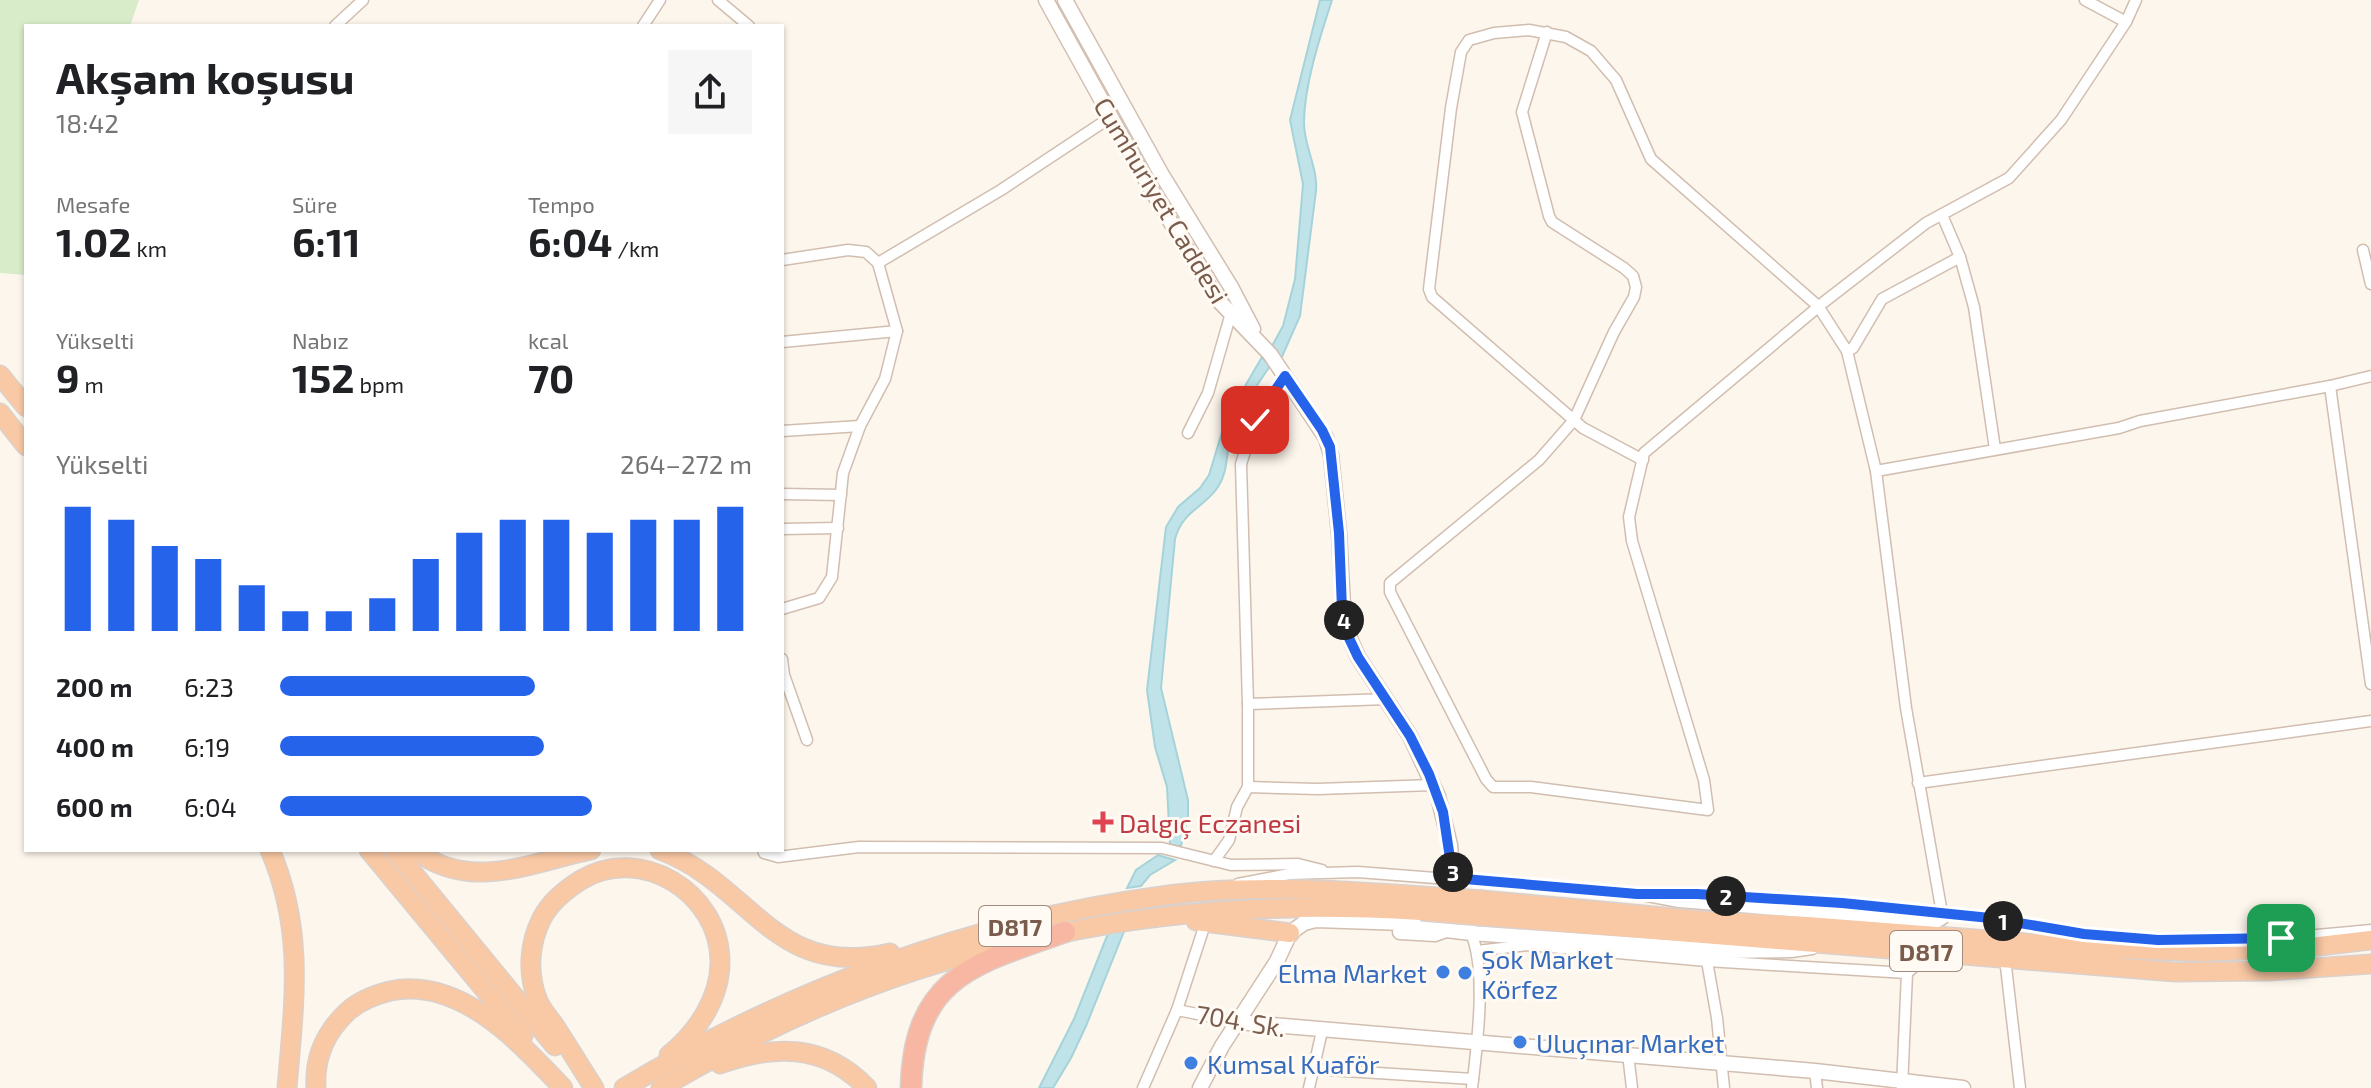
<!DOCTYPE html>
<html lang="tr">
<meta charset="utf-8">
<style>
:root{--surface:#fff;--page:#f6f6f6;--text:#202124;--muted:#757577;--accent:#2563eb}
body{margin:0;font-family:"Exo 2",sans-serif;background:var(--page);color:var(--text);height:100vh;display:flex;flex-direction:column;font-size:30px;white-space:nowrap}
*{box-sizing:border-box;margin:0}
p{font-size:26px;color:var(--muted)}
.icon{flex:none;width:44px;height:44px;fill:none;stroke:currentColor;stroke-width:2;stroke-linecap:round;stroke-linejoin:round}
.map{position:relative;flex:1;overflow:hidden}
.drawer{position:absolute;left:24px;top:24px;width:760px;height:828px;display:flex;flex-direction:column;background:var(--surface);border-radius:0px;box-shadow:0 2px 6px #0004}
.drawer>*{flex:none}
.pin{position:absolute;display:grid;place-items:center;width:68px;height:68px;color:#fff;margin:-34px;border-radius:16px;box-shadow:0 4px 12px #0006}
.km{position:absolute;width:40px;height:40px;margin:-20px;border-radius:50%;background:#222;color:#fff;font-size:22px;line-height:40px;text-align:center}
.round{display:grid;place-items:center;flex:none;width:84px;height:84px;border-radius:0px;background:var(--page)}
.headline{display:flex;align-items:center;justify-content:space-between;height:136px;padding:0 32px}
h1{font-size:44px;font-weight:700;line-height:60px}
.stats{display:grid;grid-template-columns:repeat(3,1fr);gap:12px;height:136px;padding:8px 32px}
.stats div{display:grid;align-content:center}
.stats b{font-size:40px;font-weight:700}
.stats small{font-size:22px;font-weight:400}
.stats p{font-size:22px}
.chart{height:224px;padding:16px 32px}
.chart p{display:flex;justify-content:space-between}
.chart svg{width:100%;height:144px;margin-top:8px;stroke:var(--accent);stroke-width:6}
ul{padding:0 32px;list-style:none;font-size:26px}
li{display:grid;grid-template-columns:128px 96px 1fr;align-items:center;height:60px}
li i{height:20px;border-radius:10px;background:var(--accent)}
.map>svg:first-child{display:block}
</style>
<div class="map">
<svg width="2371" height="1088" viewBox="0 0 2371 1088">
<rect width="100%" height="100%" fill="#fdf6ec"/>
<polygon fill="#d8ecc9" points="0,0 139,0 130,26 26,26 26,275 0,273"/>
<g fill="#bfe3e8" stroke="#a5d3da" stroke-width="2">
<path d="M1320 0H1332C1320 37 1304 85 1304 123 1304 147 1318 167 1316 191L1300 316 1281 359 1272 346 1283 326 1295 279 1303 184 1290 120Z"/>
<path d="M1262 357 1270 366C1257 385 1243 405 1234 426 1225 446 1230 469 1218 487 1203 509 1183 510 1175 539L1161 688 1188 800V816L1181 846 1170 845 1167 787 1155 747 1147 690 1166 527 1178 507 1200 488 1209 475 1226 419Z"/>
<polygon points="1158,855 1175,860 1150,875 1141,886 1127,888 1136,870"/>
<polygon points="1125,929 1086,1026 1071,1058 1053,1088 1039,1088 1074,1019 1109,931"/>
</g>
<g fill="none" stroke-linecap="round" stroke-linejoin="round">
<g stroke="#d1beb0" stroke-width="13">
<g id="minor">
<polyline points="718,0 749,26"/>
<polyline points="2085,0 2126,22"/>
<polyline points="335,26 363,0"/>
<polyline points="643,26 660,0"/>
<polyline points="1547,32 1522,112 1549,216 1552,222 1624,268 1633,276 1636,287 1634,297 1614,332 1574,420 1539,460 1390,583 1390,592 1486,779 1493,787 1531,787 1708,810 1704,780 1632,541 1629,517 1644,453 1824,302 1926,223 2009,178 2061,120 2126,22 2136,0"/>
<polyline points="1942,215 1960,257 1974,307 1995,449"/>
<polyline points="2363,250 2371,284"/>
<polyline points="782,260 848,250 866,252 878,263 897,331 885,379 860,426 843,473 832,577 819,598 782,609"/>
<polyline points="878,263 1001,190 1111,117"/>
<polyline points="782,342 897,331"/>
<polyline points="1847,351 1853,348 1882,299 1960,257"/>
<polyline points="2330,386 2371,684"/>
<polyline points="782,431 860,426"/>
<polyline points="1188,433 1208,393 1231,313"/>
<polyline points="1876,471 2119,428 2140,421 2330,386 2371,376"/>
<polyline points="782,494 841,495"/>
<polyline points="782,529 838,528"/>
<polyline points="782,659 784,675 807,740"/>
<polyline points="1248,704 1386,699"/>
<polyline points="1918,783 2371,721"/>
<polyline points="1248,787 1318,789 1433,785"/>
<polyline points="763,850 764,853 778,857 859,847 1162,848 1231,865 1298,864 1322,870"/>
<polyline points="1214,861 1229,840 1237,807 1248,787 1248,704 1241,464 1255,420 1285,376"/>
<polyline points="1238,884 1289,874 1358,872 1640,894"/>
<polyline points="1637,894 1679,902 1936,923 1943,919 1906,708 1876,471 1847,351 1818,306 1651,159 1616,80 1591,51 1566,37 1529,30 1494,33 1469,40 1461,52 1451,108 1429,289 1432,297 1583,428 1643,460"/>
<path d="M1668 894C1775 895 1883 905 1990 918 2046 926 2101 937 2158 940 2230 943 2300 937 2371 930"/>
<path d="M1471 933C1487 971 1477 1046 1472 1088"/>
<polyline points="1477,951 1528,945 1707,961 1907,973 1930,953"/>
<polyline points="2005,958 2020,1088"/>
<polyline points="1707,961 1717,1018 1724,1088"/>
<polyline points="1177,1010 1206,921"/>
<polyline points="1628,1054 1632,1088"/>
<polyline points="1313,1069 1473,1079"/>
<polyline points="1815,1071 1817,1088"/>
<polyline points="1902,1087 1907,973"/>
<polyline points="1143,1088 1177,1010 1237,1022"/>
<polyline points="1309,1088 1322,1031"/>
</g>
</g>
<g stroke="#d1beb0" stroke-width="17">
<g id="tertiary">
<polyline points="1046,0 1148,184 1204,278 1219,301 1270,354 1326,438 1331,455 1339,533 1344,625 1358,657 1410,736 1438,796 1450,845 1453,878 1471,933"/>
<polyline points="1065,0 1162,175 1231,287 1253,329"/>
<polyline points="1400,932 1435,934 1446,930"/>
<polyline points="1237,1022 1815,1071 1963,1088"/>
<polyline points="1200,1088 1222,1046 1277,961 1290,933 1304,923 1316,920 1434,924 1446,930 1471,933 1724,951 1791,950 1812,947"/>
</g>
</g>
<g stroke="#dad1cd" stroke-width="21">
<g id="trunk">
<polyline points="0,375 26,407"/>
<polyline points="0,413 26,446"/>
<path d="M270 850C305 931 294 1003 287 1088"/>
<polyline points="369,850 523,1036"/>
<polyline points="394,850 555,1046"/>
<path d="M415 850C470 893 532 862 591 850"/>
<path d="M660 850C752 884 773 980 890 953"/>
<polyline points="1482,900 1707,921 1807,926 2092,948 2206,952 2319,946 2371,940"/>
<polyline points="1481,916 2175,972 2268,971 2371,964"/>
<polyline points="1196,921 1290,933"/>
<path d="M1053 935C1175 908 1296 903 1421 911"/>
<path d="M720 1064C775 1044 825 1044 867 1088"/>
<path d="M316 1088C314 1057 325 1033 347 1012 359 1001 374 995 390 991 460 976 520 1043 563 1088"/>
<path d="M594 1088C581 1067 568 1047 555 1026 549 1018 542 1010 538 1001 527 974 529 943 542 918 551 901 565 890 581 880 640 844 720 892 720 962 720 998 697 1033 669 1055"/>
<path d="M624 1088C788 990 972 921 1162 896 1247 884 1337 890 1422 896"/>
<path d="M661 1088C769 1024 889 971 1012 944"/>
</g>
</g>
<g stroke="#dad1cd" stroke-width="23">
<path id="motorway" d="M911 1088C914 976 974 964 1065 932"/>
</g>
<use href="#minor" stroke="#fff" stroke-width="10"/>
<use href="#tertiary" stroke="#fff" stroke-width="14"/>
<use href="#trunk" stroke="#f9c8a4" stroke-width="18"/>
<use href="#motorway" stroke="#f7b7a3" stroke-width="20"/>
<g stroke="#dad1cd" stroke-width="21" stroke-linecap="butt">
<g id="trunk-bridge">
<polyline points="1422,896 1482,900"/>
<polyline points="1421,911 1481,916"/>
</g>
</g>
<use href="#trunk-bridge" stroke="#f9c8a4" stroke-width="18"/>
</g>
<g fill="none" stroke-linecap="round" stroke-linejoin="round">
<g stroke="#fff" stroke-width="16">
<polyline id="route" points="1255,420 1285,376 1322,430 1330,447 1339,533 1342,609 1348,636 1358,657 1410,736 1429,774 1443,812 1453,878 1637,894 1697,894 1842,903 1990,918 2084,934 2158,940 2281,938"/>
</g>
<use href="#route" stroke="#2563eb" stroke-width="10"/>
</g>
<path fill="#e0444e" stroke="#fffaf3" stroke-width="3" d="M1099 810h8v8h8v8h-8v8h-8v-8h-8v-8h8z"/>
<g fill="#3f7fe0" stroke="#fffaf3" stroke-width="3">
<circle cx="1443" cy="972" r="8"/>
<circle cx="1465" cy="973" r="8"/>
<circle cx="1520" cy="1042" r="8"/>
<circle cx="1191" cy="1063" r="8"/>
</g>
<g text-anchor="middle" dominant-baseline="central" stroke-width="6" stroke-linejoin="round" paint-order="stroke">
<g fill="#fffaf3" stroke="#a28b7f" stroke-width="2">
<rect x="979" y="906" width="72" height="40" rx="6"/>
<rect x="1890" y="931" width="72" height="40" rx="6"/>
</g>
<g font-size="24" font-weight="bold" fill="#7a5c4d">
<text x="1015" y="926">D817</text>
<text x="1926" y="951">D817</text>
</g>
<g font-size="26" fill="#7a5c4d" stroke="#fffaf3">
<text transform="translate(1162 200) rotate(59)">Cumhuriyet Caddesi</text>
<text transform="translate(1241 1020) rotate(9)">704. Sk.</text>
</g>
<g font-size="26" fill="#be3a42" stroke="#fffaf3" text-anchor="start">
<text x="1119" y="822">Dalgıç Eczanesi</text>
</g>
<g font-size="26" fill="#366cbe" stroke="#fffaf3" text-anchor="start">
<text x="1481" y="958">Şok Market<tspan x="1481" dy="30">Körfez</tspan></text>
<text x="1427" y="972" text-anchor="end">Elma Market</text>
<text x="1536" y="1042">Uluçınar Market</text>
<text x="1207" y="1063">Kumsal Kuaför</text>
</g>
</g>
</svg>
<div class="pin" style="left:2281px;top:938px;background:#1e9e55"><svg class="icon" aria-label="arrive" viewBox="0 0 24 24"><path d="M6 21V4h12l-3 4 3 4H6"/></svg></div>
<div class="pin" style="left:1255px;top:420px;background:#d93025"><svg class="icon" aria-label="check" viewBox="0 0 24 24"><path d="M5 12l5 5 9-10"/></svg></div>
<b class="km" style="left:2003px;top:921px">1</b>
<b class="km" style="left:1726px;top:896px">2</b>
<b class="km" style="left:1453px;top:872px">3</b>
<b class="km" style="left:1344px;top:620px">4</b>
<section class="drawer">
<div class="headline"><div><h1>Akşam koşusu</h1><p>18:42</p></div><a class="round"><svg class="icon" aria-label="share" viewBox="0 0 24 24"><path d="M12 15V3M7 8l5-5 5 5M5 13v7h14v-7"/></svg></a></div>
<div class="stats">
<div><p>Mesafe</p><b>1.02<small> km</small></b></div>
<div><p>Süre</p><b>6:11</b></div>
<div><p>Tempo</p><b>6:04<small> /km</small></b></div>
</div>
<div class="stats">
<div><p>Yükselti</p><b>9<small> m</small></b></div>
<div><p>Nabız</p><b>152<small> bpm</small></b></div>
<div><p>kcal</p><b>70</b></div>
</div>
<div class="chart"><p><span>Yükselti</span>264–272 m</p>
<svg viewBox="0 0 160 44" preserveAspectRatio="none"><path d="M5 44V6M15 44V10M25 44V18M35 44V22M45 44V30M55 44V38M65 44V38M75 44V34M85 44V22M95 44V14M105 44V10M115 44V10M125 44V14M135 44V10M145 44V10M155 44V6"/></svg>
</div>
<ul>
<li><b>200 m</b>6:23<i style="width:54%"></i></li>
<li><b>400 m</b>6:19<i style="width:56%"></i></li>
<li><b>600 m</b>6:04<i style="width:66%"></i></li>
</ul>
</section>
</div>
